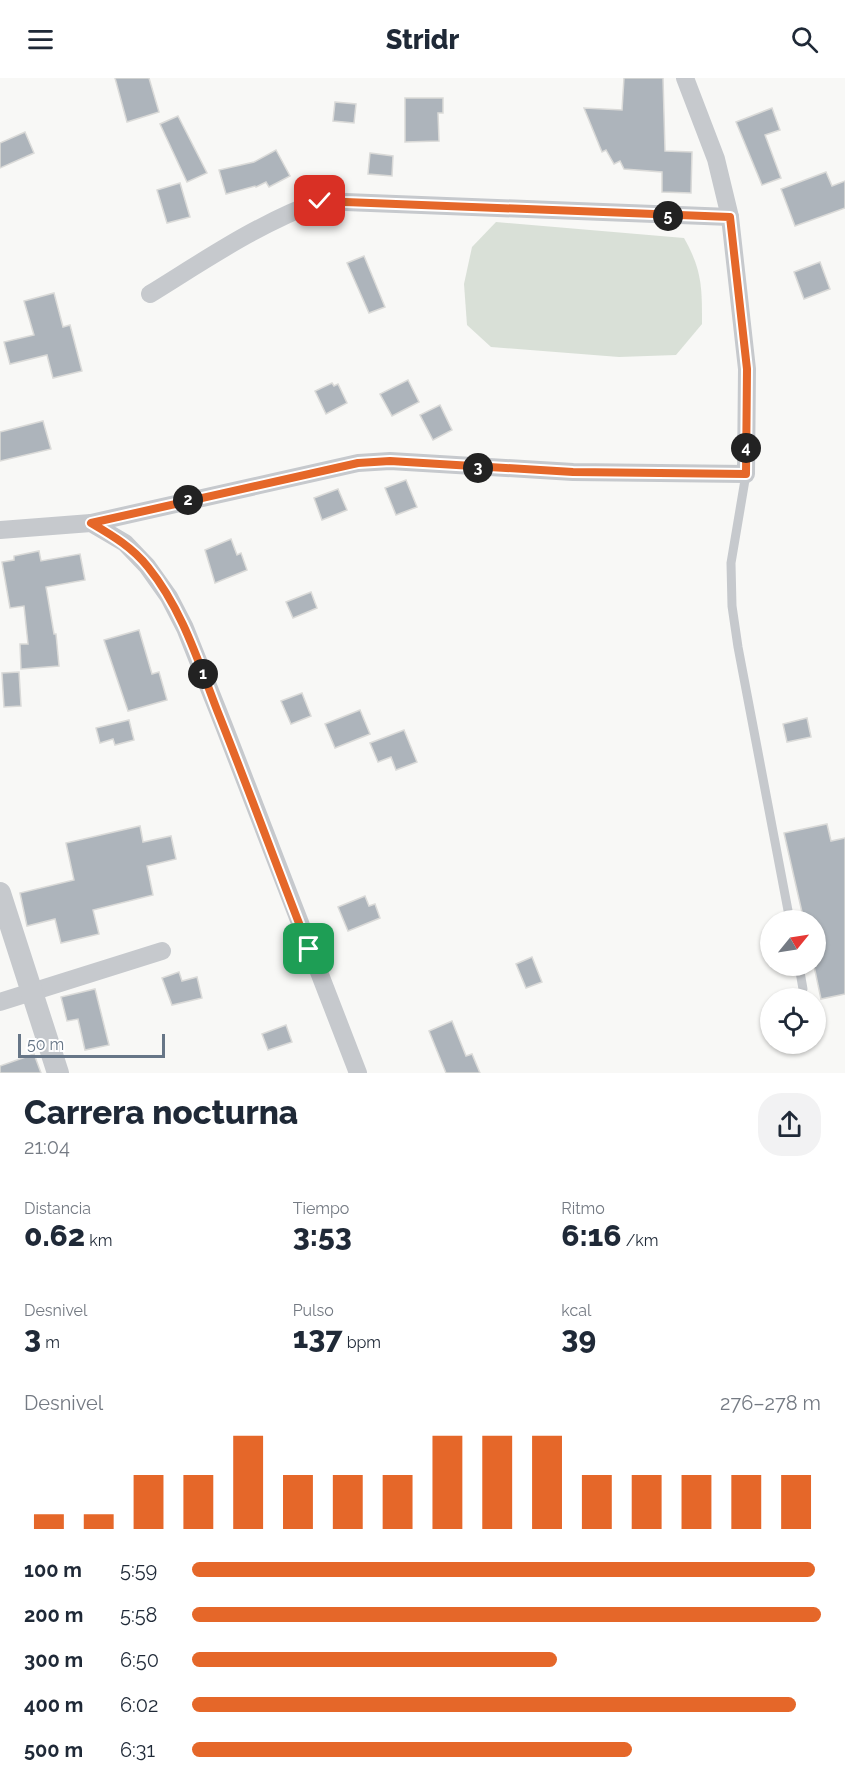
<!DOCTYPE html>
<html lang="es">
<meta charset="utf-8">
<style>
:root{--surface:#fff;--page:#f2f2f3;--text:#1f2937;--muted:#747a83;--accent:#e56729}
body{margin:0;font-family:Raleway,sans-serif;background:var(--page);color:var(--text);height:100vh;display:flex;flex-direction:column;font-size:22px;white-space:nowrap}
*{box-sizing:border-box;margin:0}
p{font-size:20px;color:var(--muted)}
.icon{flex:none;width:33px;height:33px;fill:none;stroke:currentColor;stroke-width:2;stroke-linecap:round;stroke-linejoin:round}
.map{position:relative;height:995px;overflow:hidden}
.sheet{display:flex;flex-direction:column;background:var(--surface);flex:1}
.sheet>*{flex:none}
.needle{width:39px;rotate:60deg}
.controls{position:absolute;left:760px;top:832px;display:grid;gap:12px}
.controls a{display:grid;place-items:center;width:66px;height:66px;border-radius:50%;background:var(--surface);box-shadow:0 2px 4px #0004;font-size:30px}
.scale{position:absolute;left:18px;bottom:15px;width:147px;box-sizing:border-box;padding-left:6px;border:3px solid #677687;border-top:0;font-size:16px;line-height:21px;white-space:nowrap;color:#677687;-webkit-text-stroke:4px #fff;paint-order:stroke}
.pin{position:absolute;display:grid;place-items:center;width:51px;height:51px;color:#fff;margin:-26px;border-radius:12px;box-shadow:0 3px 9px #0006}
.km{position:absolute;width:30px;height:30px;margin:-15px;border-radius:50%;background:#222;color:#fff;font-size:16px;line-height:30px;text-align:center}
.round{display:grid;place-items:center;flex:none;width:63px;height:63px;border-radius:24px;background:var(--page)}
.head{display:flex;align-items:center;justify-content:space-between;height:102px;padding:0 24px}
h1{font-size:33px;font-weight:800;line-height:45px}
.metrics{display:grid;grid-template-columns:repeat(3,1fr);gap:9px;height:102px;padding:6px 24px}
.metrics div{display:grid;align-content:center}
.metrics b{font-size:30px;font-weight:800}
.metrics small{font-size:16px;font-weight:400}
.metrics p{font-size:16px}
.chart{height:168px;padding:12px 24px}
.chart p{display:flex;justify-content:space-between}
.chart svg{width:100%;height:108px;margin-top:6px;stroke:var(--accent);stroke-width:6}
ul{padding:0 24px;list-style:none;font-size:20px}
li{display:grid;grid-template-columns:96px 72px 1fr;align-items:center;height:45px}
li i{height:15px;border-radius:8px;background:var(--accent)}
header{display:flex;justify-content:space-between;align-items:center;height:78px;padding:0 24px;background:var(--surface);font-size:27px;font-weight:800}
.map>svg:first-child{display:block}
</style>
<header><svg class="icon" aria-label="menu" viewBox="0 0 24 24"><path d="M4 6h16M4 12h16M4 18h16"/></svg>Stridr<svg class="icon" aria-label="search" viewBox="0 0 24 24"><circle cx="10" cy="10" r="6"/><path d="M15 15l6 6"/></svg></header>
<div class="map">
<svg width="845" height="995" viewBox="0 0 845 995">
<rect width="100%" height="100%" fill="#f8f8f6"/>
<path fill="#d9e0d7" d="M496 144 684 160C702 192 702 209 702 246L676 277 619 279 491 269 467 247 464 206 472 169Z"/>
<g fill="#adb4bb" stroke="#dadad8" stroke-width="1.5">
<polygon points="115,0 149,0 159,34 127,44"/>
<polygon points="624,0 663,0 665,73 692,74 691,115 662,114 662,94 624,91 620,83 614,86 606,72 602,74 584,30 622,32"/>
<polygon points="405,20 443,20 443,35 438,35 439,63 405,64"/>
<polygon points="335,24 356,26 354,45 333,43"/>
<polygon points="772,30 780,52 765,57 781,100 762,107 736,44"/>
<polygon points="178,38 207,95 187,104 160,46"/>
<polygon points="25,54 34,75 0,90 0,65"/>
<polygon points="276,72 290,98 269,109 266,104 256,109 255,108 226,116 219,92 254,84"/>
<polygon points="370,75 393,78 392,98 368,96"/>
<polygon points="826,94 832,108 845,103 845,130 795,148 781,111"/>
<polygon points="180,105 190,139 167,145 157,112"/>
<polygon points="364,178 385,229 369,235 347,185"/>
<polygon points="820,184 830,211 804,221 794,194"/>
<polygon points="54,215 63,249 70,247 82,293 53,300 47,277 10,286 4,264 34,257 24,223"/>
<polygon points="408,302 419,324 392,338 380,316"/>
<polygon points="332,305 334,308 338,306 347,325 326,336 315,313"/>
<polygon points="440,327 452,352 433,362 420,337"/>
<polygon points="43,343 51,371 0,383 0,354"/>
<polygon points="406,402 417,429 396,437 385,410"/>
<polygon points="338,411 347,432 322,442 314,420"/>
<polygon points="231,461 237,477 241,475 247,492 215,505 205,472"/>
<polygon points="39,473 41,483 80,476 85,502 46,509 54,556 56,556 59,588 21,591 20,566 28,566 24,528 10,530 2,484 14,482 14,478"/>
<polygon points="311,514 317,530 293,540 286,524"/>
<polygon points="139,552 152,596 159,594 167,622 128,633 104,562"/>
<polygon points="19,594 21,628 4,629 2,595"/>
<polygon points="302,615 311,638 291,646 281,623"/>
<polygon points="360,632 370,656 335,670 325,646"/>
<polygon points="807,640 811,659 787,664 783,646"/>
<polygon points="129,642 134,662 115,667 113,661 100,665 96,650"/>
<polygon points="404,652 417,684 396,692 391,679 378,684 370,665"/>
<polygon points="827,746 831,763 845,760 845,916 821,921 814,888 816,888 816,843 804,843 784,755"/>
<polygon points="140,748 143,764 171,758 176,781 147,788 153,817 93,832 99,856 61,865 55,841 27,848 20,815 74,802 66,765"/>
<polygon points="365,818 369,828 375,826 380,840 348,853 338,829"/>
<polygon points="532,879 542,904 526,910 516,886"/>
<polygon points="179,894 182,903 197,899 202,920 172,927 162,900"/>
<polygon points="95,911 109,967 85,972 78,941 67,943 61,919"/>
<polygon points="452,943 466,978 472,976 480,995 446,995 429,953"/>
<polygon points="286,947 292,964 268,972 262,956"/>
<polygon points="34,976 41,995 0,995 0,988"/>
</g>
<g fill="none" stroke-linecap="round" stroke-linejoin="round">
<g stroke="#c6c9cd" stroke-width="9">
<polyline points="746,396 731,485 732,528 738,569 790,843"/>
<polyline points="799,888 803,911"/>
</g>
<g stroke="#c6c9cd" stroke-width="18">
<path d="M150 216C205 182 259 145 320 123L730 139"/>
<polyline points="91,445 358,385 390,383 573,394 746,396 747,291 730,139 716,81 685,0"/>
<polyline points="0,452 91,445 125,465 147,488 169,519 185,550 224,648 358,995"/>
<polyline points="0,924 162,873"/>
</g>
<polyline stroke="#c6c9cd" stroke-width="22" points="0,815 58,995"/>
</g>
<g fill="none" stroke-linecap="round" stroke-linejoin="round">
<g stroke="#fff" stroke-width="12">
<path id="route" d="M309 871C278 792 249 712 217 632 198 583 182 531 148 489 132 469 113 458 91 445L358 385 390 383 573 394 746 396 747 291 730 139 320 123"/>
</g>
<use href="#route" stroke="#e56729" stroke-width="8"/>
</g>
</svg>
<div class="controls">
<a><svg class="needle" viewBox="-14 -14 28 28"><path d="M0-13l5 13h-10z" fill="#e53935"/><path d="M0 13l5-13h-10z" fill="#747a83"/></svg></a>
<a><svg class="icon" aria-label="locate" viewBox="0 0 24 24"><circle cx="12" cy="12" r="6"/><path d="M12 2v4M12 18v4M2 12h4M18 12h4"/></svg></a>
</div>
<div class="scale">50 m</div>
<div class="pin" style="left:309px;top:871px;background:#1e9e55"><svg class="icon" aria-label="arrive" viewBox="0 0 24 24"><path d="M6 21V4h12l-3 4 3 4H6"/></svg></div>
<div class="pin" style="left:320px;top:123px;background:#d93025"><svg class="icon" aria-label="check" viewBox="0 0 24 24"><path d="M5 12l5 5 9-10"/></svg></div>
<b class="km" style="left:203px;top:596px">1</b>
<b class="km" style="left:188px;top:422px">2</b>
<b class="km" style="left:478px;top:390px">3</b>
<b class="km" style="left:746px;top:370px">4</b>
<b class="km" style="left:668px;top:138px">5</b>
</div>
<section class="sheet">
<div class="head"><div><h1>Carrera nocturna</h1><p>21:04</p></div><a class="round"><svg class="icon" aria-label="share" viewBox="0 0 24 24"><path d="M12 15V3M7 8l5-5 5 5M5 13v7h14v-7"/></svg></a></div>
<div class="metrics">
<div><p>Distancia</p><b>0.62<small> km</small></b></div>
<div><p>Tiempo</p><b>3:53</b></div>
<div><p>Ritmo</p><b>6:16<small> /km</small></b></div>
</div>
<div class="metrics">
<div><p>Desnivel</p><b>3<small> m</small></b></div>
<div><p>Pulso</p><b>137<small> bpm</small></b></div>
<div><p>kcal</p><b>39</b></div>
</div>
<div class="chart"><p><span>Desnivel</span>276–278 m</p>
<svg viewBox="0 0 160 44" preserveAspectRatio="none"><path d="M5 44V38M15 44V38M25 44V22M35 44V22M45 44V6M55 44V22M65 44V22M75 44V22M85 44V6M95 44V6M105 44V6M115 44V22M125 44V22M135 44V22M145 44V22M155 44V22"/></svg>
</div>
<ul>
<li><b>100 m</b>5:59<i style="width:99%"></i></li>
<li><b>200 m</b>5:58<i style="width:100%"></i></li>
<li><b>300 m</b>6:50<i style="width:58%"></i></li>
<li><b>400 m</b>6:02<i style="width:96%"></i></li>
<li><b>500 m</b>6:31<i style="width:70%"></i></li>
</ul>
</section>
